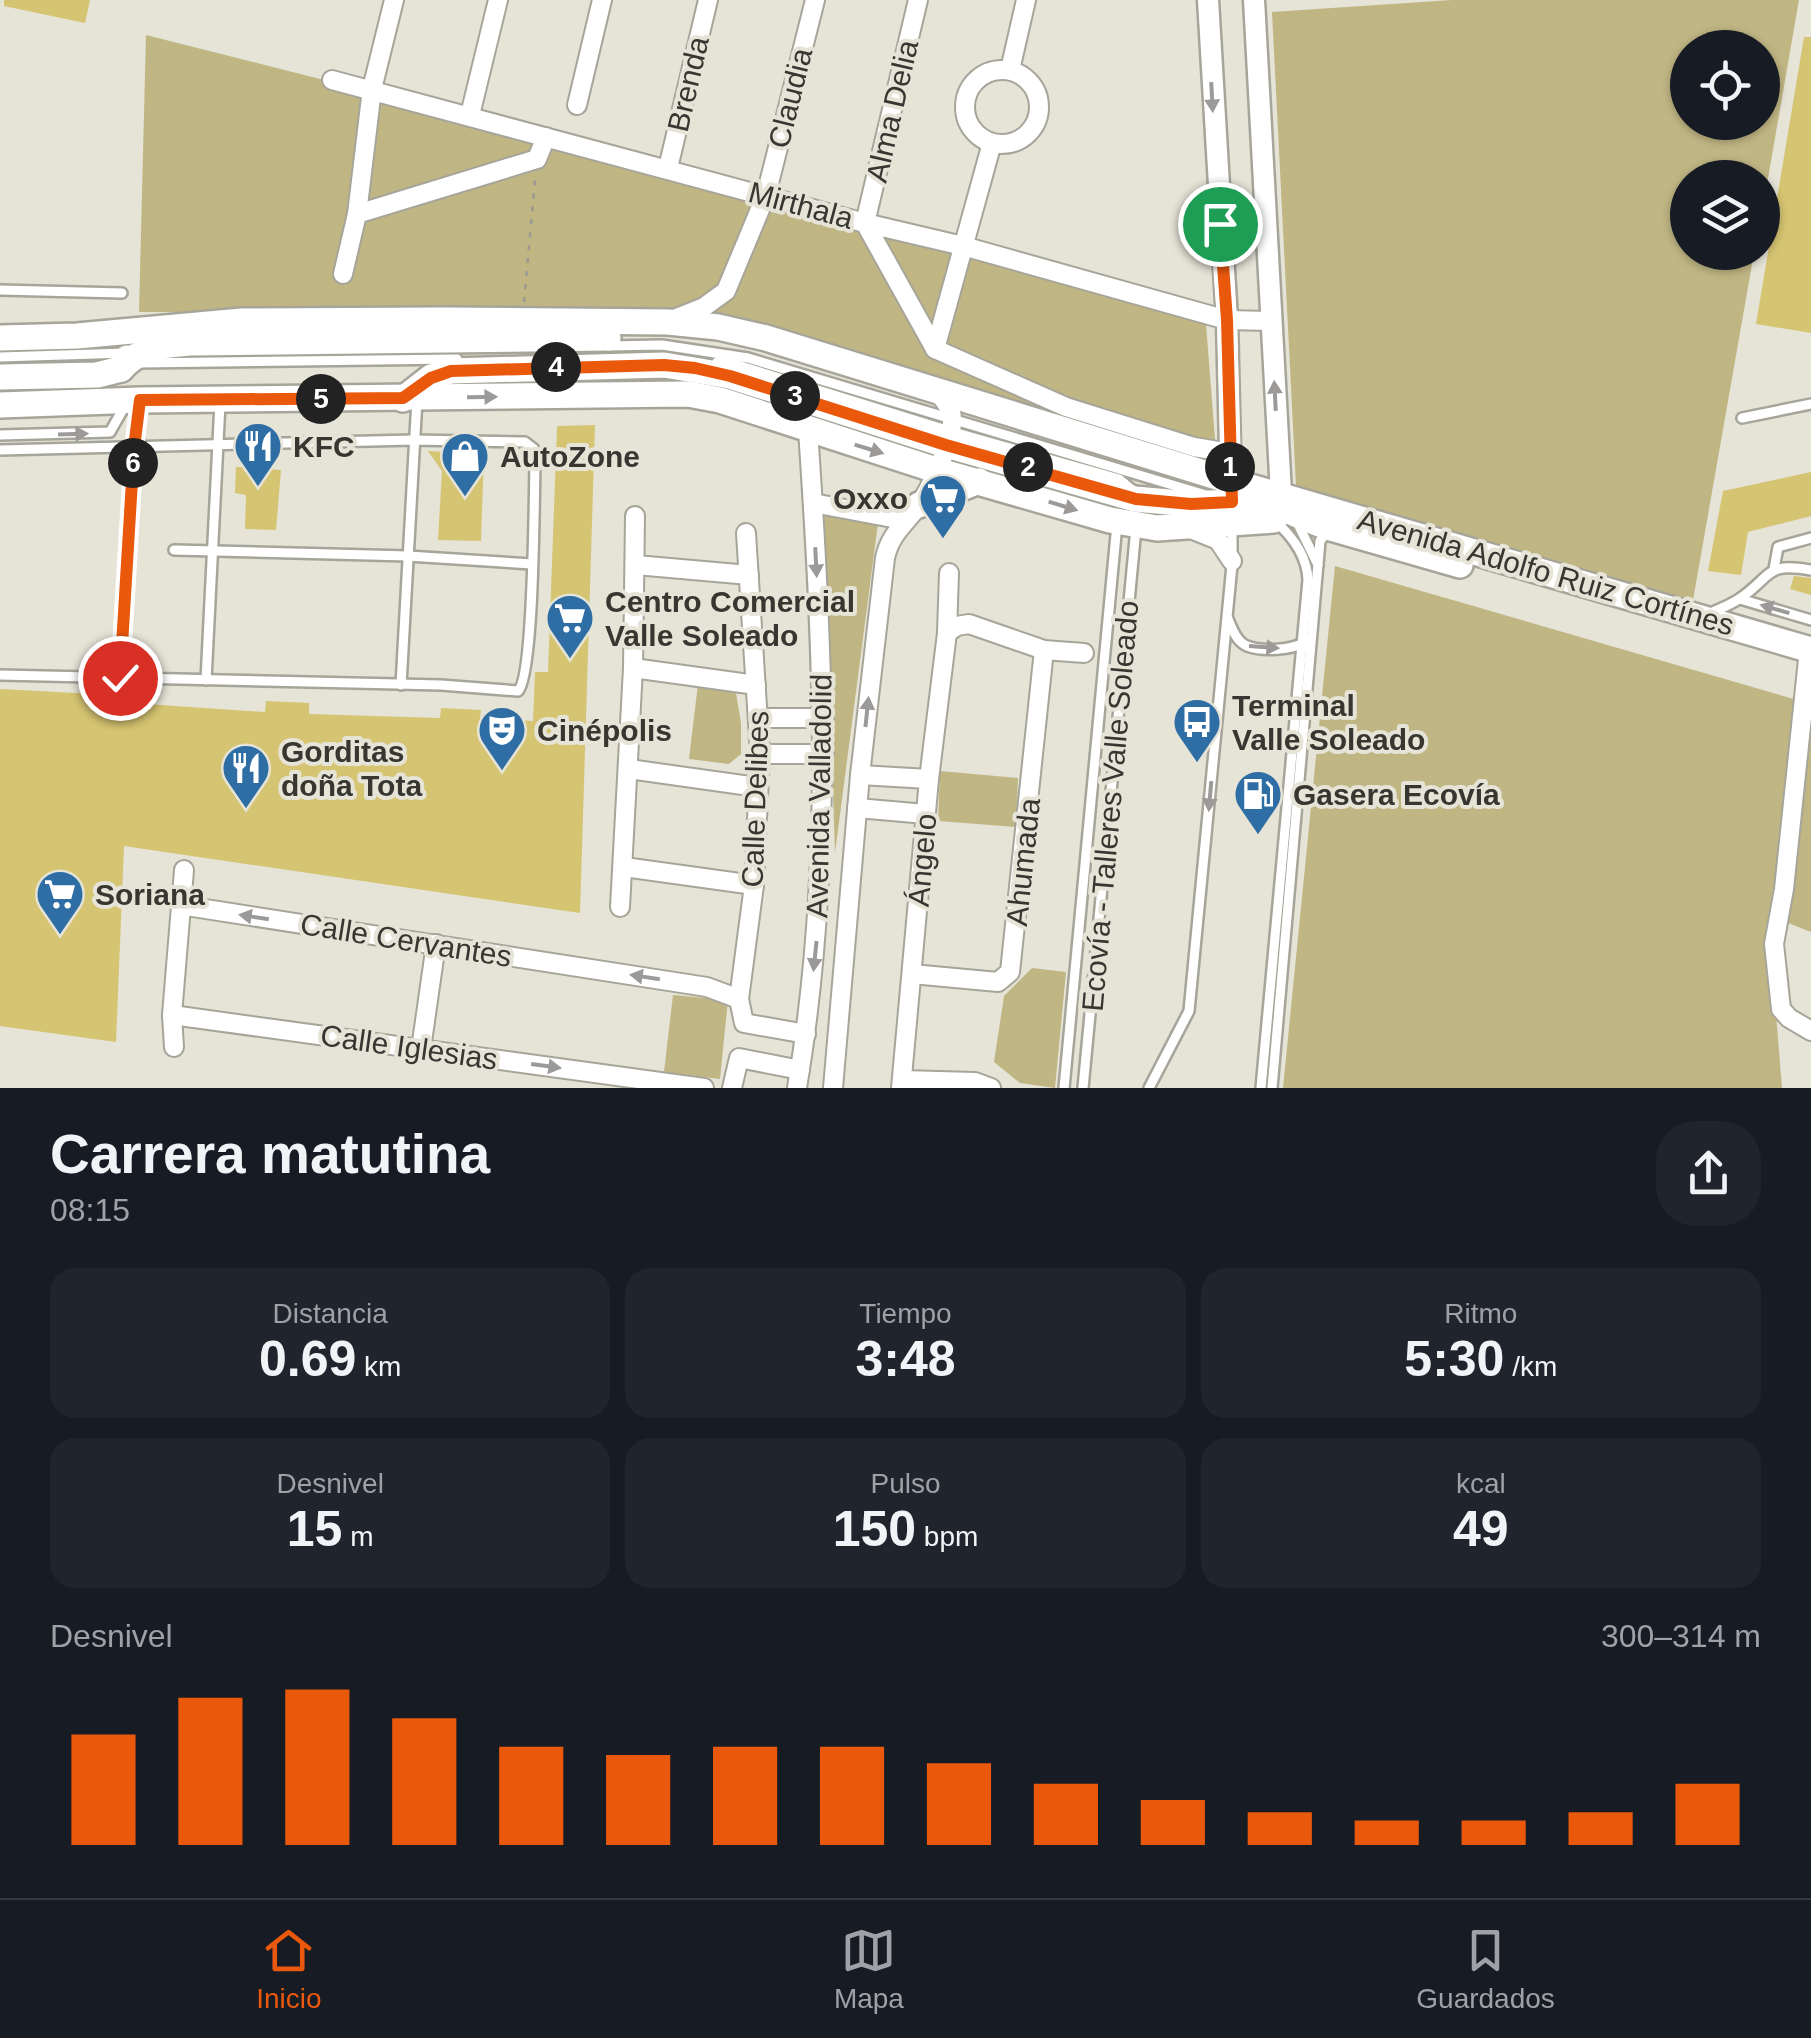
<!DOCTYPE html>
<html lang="es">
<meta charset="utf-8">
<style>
:root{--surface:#171b24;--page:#20242c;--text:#f1f3f6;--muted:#9ea1a6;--line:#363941;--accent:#ea580c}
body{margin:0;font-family:Helvetica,sans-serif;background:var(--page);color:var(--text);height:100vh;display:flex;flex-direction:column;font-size:38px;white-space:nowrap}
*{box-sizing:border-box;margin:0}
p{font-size:32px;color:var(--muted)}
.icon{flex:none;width:55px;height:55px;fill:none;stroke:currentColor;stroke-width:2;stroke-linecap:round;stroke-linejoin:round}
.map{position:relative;height:1088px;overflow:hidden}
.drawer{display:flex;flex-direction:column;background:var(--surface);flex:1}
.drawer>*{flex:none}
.buttons{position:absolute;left:1670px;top:30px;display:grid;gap:20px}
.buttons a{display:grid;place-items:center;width:110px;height:110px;border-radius:50%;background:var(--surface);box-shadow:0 2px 8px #0004;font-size:50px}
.pin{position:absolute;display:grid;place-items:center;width:85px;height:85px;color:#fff;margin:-42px;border:5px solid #fff;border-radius:50%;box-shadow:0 2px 10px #0007}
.km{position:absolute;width:50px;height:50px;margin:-25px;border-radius:50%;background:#222;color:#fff;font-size:28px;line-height:50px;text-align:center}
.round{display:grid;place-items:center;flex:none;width:105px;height:105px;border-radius:40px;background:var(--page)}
.summary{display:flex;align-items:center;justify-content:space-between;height:170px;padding:0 50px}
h1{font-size:55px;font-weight:700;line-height:75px}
.figures{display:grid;grid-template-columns:repeat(3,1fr);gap:15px;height:170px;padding:10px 50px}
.figures div{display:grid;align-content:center;border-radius:25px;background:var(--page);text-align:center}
.figures b{font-size:50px;font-weight:700}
.figures small{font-size:28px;font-weight:400}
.figures p{font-size:28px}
.chart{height:280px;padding:20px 50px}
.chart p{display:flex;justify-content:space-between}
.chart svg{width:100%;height:180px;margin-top:10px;stroke:var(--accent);stroke-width:6}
.dock{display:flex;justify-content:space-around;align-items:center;height:140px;border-top:2px solid var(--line);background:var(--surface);font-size:28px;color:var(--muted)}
.dock a{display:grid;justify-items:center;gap:5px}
.dock .current{color:var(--accent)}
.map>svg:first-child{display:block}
</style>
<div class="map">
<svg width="1811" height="1088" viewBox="0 0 1811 1088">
<rect width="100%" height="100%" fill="#e6e3d7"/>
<g fill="#c0b684" fill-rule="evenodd">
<path d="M1452 0H1799L1763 207 1762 178H1688V252L1754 253 1692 606 1296 486 1272 12ZM1688 48H1762V122H1688Z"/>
<polygon points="146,35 399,99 1206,324 1217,465 740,317 698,312 139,312"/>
<polygon points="824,509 878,523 835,853"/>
<polygon points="1335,566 1811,704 1811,932 1768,915 1782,1088 1283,1088"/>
<polygon points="698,684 736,693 741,723 741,754 729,764 689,759"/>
<polygon points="940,771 1018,778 1016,827 938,821"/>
<polygon points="1032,968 1066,972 1055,1088 1020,1083 994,1062 1004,996"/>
<polygon points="673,995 728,1000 720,1079 664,1072"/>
</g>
<g fill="#d5c471">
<polygon points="4,0 90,0 85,23 4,6"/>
<polygon points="1804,37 1811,37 1811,333 1756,324"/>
<polygon points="595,425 580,913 124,846 116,1042 0,1026 0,689 131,696 131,703 265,712 266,701 309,703 309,714 440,718 441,708 481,710 480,718 533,721 535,672 548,672 557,426"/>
<polygon points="428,451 484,454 481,541 438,540 442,471"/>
<polygon points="236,467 281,470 276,530 245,529 246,495 235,493"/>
<polygon points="1811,472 1811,516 1748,532 1741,575 1708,571 1723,491"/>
<polygon points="1794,576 1811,578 1811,595 1790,589"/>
</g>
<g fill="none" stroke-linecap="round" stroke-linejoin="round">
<g stroke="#a7a599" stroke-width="14">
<g id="service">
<polyline points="0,290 122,293"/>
<polyline points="608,346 662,345 748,358 1206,495"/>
<polyline points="0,357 127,353"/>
<polyline points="717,362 731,363 950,431 1119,479 1131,489"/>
<polyline points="138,363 457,359"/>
<polyline points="1742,418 1811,404"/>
<polyline points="0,435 110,432 126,404"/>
<path d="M0 450 413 440 525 442 534 449 535 464C534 498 534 676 518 691L441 685 0 675"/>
<polyline points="1296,520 1318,565"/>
<polyline points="174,550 408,556 532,564"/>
<polyline points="1774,569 1778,547 1811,538"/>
<polyline points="1740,599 1811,620"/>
<path d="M1709 614C1719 609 1730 605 1739 599 1773 576 1764 562 1811 570"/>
<path d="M1228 619C1232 629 1237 642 1247 646 1263 652 1292 650 1305 642"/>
<polyline points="120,678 134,448 140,402"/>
<polyline points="206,680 220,403"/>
<polyline points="401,685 417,399"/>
<polyline points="1064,1088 1117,524"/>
<polyline points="1083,1088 1136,528"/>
<polyline points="1149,1088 1189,1011 1232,565 1232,527"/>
<path d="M1261 1088 1308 580C1307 557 1293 537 1276 522"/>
<polyline points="1272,1088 1320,541 1328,531"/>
</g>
</g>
<g stroke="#a7a599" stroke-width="22">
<g id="minor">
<polyline points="918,0 865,223 935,349 1066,407 1194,447 1230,453"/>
<circle cx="1002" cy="107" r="37"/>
<polyline points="1010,70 1026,0"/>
<polyline points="332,80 865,223 963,246 1227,320 1270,321"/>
<polyline points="577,105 602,0"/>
<polyline points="470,115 498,0"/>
<polyline points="668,168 708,0"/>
<polyline points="357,214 537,159 546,137"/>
<polyline points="343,274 357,214 372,89 394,0"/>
<polyline points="674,319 704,307 726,291 766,195 815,0"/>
<polyline points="935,349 992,143"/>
<polyline points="813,503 903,520"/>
<polyline points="1193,530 1218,540 1232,561"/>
<polyline points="746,533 760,754 754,885 739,999 744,1023 806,1034"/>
<polyline points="636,565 749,575"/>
<polyline points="947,633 957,626 969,624 1044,650 1084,653"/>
<polyline points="1809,650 1784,889 1774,944 1781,1009 1789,1018 1811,1031"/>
<polyline points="633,668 756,685"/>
<polyline points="760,718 824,718"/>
<polyline points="760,754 824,754"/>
<polyline points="629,769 757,787"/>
<polyline points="860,775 929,779"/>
<polyline points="857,808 926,814"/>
<polyline points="624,867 754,885"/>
<polyline points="180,905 707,987 739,999"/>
<polyline points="620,907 633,668 635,516"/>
<polyline points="912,974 998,982 1010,972 1044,650"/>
<polyline points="172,1015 704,1088"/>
<polyline points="174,1047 172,1015 184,870"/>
<polyline points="421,1049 436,944"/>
<polyline points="902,1080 975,1082 991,1088"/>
<polyline points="732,1088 739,1058 800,1070"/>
<path d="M797 1088C834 867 823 651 808 430"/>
<path d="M833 1088 860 775 885 558C890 534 905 524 919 505 931 488 951 443 952 422 953 411 946 402 939 394"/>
<polyline points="901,1088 929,779 947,633 949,573"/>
</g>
</g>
<g stroke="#a7a599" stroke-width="25">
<g id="tertiary">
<polyline points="1208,0 1227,320 1231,492"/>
<polyline points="1254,0 1281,493"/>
</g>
</g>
<g stroke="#a7a599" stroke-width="30">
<g id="primary">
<polyline points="0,338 77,336 242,321 443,320 668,322 718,327 766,338 1230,481 1811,650"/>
<path d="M121 369C141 347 162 345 190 343L608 338"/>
<polyline points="0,377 97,375 121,369 127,358"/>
<polyline points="403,399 431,377 451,371 664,365 730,376 946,445 1135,499 1191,504 1232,502 1281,508 1324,526 1460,565"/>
<polyline points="0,405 140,400 688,394 720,400 936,470 1110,520 1157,528 1274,520 1281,505"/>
<polyline points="919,505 979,481"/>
</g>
</g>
<polyline stroke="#9b9990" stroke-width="2.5" stroke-dasharray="5 8" stroke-linecap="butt" points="524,302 535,180"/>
<use href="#service" stroke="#fff" stroke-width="9"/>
<use href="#minor" stroke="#fff" stroke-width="18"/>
<use href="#tertiary" stroke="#fff" stroke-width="20"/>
<use href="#primary" stroke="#fff" stroke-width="25"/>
</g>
<defs><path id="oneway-solid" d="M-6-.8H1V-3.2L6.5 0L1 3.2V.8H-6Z" transform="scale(2.5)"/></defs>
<g fill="#9b9a98">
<use href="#oneway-solid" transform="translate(1212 97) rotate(87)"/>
<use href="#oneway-solid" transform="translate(1275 396) rotate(-93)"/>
<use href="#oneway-solid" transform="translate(482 397) rotate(-1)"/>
<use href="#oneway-solid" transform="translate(73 434) rotate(-2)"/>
<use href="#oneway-solid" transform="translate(869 449) rotate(17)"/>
<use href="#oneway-solid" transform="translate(1063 506) rotate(17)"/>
<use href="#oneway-solid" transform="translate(816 562) rotate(87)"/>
<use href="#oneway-solid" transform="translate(1775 609) rotate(-164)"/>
<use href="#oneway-solid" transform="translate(1264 647) rotate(4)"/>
<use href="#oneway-solid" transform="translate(867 712) rotate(-84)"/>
<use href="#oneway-solid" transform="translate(1210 796) rotate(95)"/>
<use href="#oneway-solid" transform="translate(254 917) rotate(-171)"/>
<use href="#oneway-solid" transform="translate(815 956) rotate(96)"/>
<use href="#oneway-solid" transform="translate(645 977) rotate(-171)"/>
<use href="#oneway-solid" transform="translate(546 1066) rotate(8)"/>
</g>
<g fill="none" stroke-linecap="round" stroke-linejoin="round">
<g stroke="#fff" stroke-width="20">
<polyline id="route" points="120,678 134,448 140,400 403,398 431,378 451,371 664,365 695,368 730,376 946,445 1136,499 1191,504 1232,502 1227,320 1220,224"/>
</g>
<use href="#route" stroke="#ea580c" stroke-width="12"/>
</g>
<defs>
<g id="restaurant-pin" transform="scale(2.5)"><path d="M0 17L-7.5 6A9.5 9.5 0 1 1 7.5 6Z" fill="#2f6ea5" stroke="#e6e3d7"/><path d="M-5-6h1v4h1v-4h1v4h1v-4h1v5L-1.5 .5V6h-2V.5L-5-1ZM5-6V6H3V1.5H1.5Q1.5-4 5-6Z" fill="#fff"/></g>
<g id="shop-pin" transform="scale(2.5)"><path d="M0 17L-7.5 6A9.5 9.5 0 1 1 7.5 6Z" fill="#2f6ea5" stroke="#e6e3d7"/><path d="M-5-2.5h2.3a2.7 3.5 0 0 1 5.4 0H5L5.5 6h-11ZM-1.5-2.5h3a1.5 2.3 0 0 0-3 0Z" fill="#fff"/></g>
<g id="supermarket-pin" transform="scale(2.5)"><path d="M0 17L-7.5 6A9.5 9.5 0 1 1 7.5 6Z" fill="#2f6ea5" stroke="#e6e3d7"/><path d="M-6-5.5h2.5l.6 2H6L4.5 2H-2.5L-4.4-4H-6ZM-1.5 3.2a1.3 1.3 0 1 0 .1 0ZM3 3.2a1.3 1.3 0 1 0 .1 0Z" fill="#fff"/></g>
<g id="bus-pin" transform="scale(2.5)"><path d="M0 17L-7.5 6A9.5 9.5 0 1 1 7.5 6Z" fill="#2f6ea5" stroke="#e6e3d7"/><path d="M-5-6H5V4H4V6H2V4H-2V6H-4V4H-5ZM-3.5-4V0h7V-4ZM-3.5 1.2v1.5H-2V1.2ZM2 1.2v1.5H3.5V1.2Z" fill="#fff"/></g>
<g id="theatre-pin" transform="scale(2.5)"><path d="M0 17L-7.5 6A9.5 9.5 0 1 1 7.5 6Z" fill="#2f6ea5" stroke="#e6e3d7"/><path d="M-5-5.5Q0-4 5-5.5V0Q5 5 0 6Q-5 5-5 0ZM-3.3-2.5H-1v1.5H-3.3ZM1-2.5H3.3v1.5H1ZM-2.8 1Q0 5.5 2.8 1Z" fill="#fff"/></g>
<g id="fuel-pin" transform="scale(2.5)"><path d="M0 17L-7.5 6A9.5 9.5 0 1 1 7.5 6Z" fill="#2f6ea5" stroke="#e6e3d7"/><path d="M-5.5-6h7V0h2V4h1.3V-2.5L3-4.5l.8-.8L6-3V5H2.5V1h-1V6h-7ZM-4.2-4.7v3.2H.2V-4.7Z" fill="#fff"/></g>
</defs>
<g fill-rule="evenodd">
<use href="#restaurant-pin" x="258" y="446"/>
<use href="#shop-pin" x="465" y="456"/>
<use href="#supermarket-pin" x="943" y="498"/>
<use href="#supermarket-pin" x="570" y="618"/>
<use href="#bus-pin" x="1197" y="722"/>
<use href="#theatre-pin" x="502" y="730"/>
<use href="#restaurant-pin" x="246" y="768"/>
<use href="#fuel-pin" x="1258" y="794"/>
<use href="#supermarket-pin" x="60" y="894"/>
</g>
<g text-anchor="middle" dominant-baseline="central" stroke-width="8" stroke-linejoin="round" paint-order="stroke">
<g font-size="30" fill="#373631" stroke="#e6e3d7">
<text transform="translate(688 84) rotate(-77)">Brenda</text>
<text transform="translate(790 98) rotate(-76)">Claudia</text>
<text transform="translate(892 111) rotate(-77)">Alma Delia</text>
<text transform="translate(801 205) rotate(15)">Mirthala</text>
<text transform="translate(1546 572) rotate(16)">Avenida Adolfo Ruiz Cortínes</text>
<text transform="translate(819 796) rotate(-89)">Avenida Valladolid</text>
<text transform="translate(755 799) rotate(-88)">Calle Delibes</text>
<text transform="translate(1110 806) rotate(-85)">Ecovía - Talleres Valle Soleado</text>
<text transform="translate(922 860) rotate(-85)">Ángelo</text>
<text transform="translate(1023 862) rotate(-84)">Ahumada</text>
<text transform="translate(406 940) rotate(9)">Calle Cervantes</text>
<text transform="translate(409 1047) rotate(8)">Calle Iglesias</text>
</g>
<g font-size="30" font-weight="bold" fill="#373631" stroke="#e6e3d7" text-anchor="start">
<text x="293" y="446">KFC</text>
<text x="500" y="456">AutoZone</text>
<text x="908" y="498" text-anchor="end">Oxxo</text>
<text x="605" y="601">Centro Comercial<tspan x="605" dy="34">Valle Soleado</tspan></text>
<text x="1232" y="705">Terminal<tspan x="1232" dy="34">Valle Soleado</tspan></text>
<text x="537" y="730">Cinépolis</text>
<text x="281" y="751">Gorditas<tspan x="281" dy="34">doña Tota</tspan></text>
<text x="1293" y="794">Gasera Ecovía</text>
<text x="95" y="894">Soriana</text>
</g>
</g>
</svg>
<div class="buttons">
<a><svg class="icon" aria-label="locate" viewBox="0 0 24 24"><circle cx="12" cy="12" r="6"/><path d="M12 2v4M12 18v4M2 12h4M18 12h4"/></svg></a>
<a><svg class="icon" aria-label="layers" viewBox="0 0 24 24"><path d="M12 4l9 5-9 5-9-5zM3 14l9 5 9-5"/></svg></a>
</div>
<div class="pin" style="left:1220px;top:224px;background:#1e9e55"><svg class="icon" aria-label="arrive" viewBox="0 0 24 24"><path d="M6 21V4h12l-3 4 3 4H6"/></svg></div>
<div class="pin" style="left:120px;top:678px;background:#d93025"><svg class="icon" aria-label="check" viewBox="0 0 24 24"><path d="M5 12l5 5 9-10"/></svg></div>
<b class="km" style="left:1230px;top:467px">1</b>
<b class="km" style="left:1028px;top:467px">2</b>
<b class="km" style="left:795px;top:396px">3</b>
<b class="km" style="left:556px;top:367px">4</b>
<b class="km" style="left:321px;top:399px">5</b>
<b class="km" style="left:133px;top:463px">6</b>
</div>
<section class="drawer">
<div class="summary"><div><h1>Carrera matutina</h1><p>08:15</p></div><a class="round"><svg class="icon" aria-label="share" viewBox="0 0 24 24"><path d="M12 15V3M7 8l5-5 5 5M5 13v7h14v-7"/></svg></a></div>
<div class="figures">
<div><p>Distancia</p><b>0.69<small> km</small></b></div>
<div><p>Tiempo</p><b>3:48</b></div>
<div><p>Ritmo</p><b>5:30<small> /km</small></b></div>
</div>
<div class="figures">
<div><p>Desnivel</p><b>15<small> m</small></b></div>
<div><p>Pulso</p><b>150<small> bpm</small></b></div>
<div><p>kcal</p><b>49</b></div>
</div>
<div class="chart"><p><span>Desnivel</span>300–314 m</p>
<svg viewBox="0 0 160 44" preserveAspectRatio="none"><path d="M5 44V17M15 44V8M25 44V6M35 44V13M45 44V20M55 44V22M65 44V20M75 44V20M85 44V24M95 44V29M105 44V33M115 44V36M125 44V38M135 44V38M145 44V36M155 44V29"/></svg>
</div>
</section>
<nav class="dock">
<a class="current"><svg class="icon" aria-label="home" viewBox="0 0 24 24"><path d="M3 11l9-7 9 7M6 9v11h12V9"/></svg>Inicio</a>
<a><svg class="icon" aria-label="map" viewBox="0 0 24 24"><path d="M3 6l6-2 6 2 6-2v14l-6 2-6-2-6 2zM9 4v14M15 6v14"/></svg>Mapa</a>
<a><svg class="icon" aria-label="saved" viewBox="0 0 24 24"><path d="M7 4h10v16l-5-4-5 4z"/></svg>Guardados</a>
</nav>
